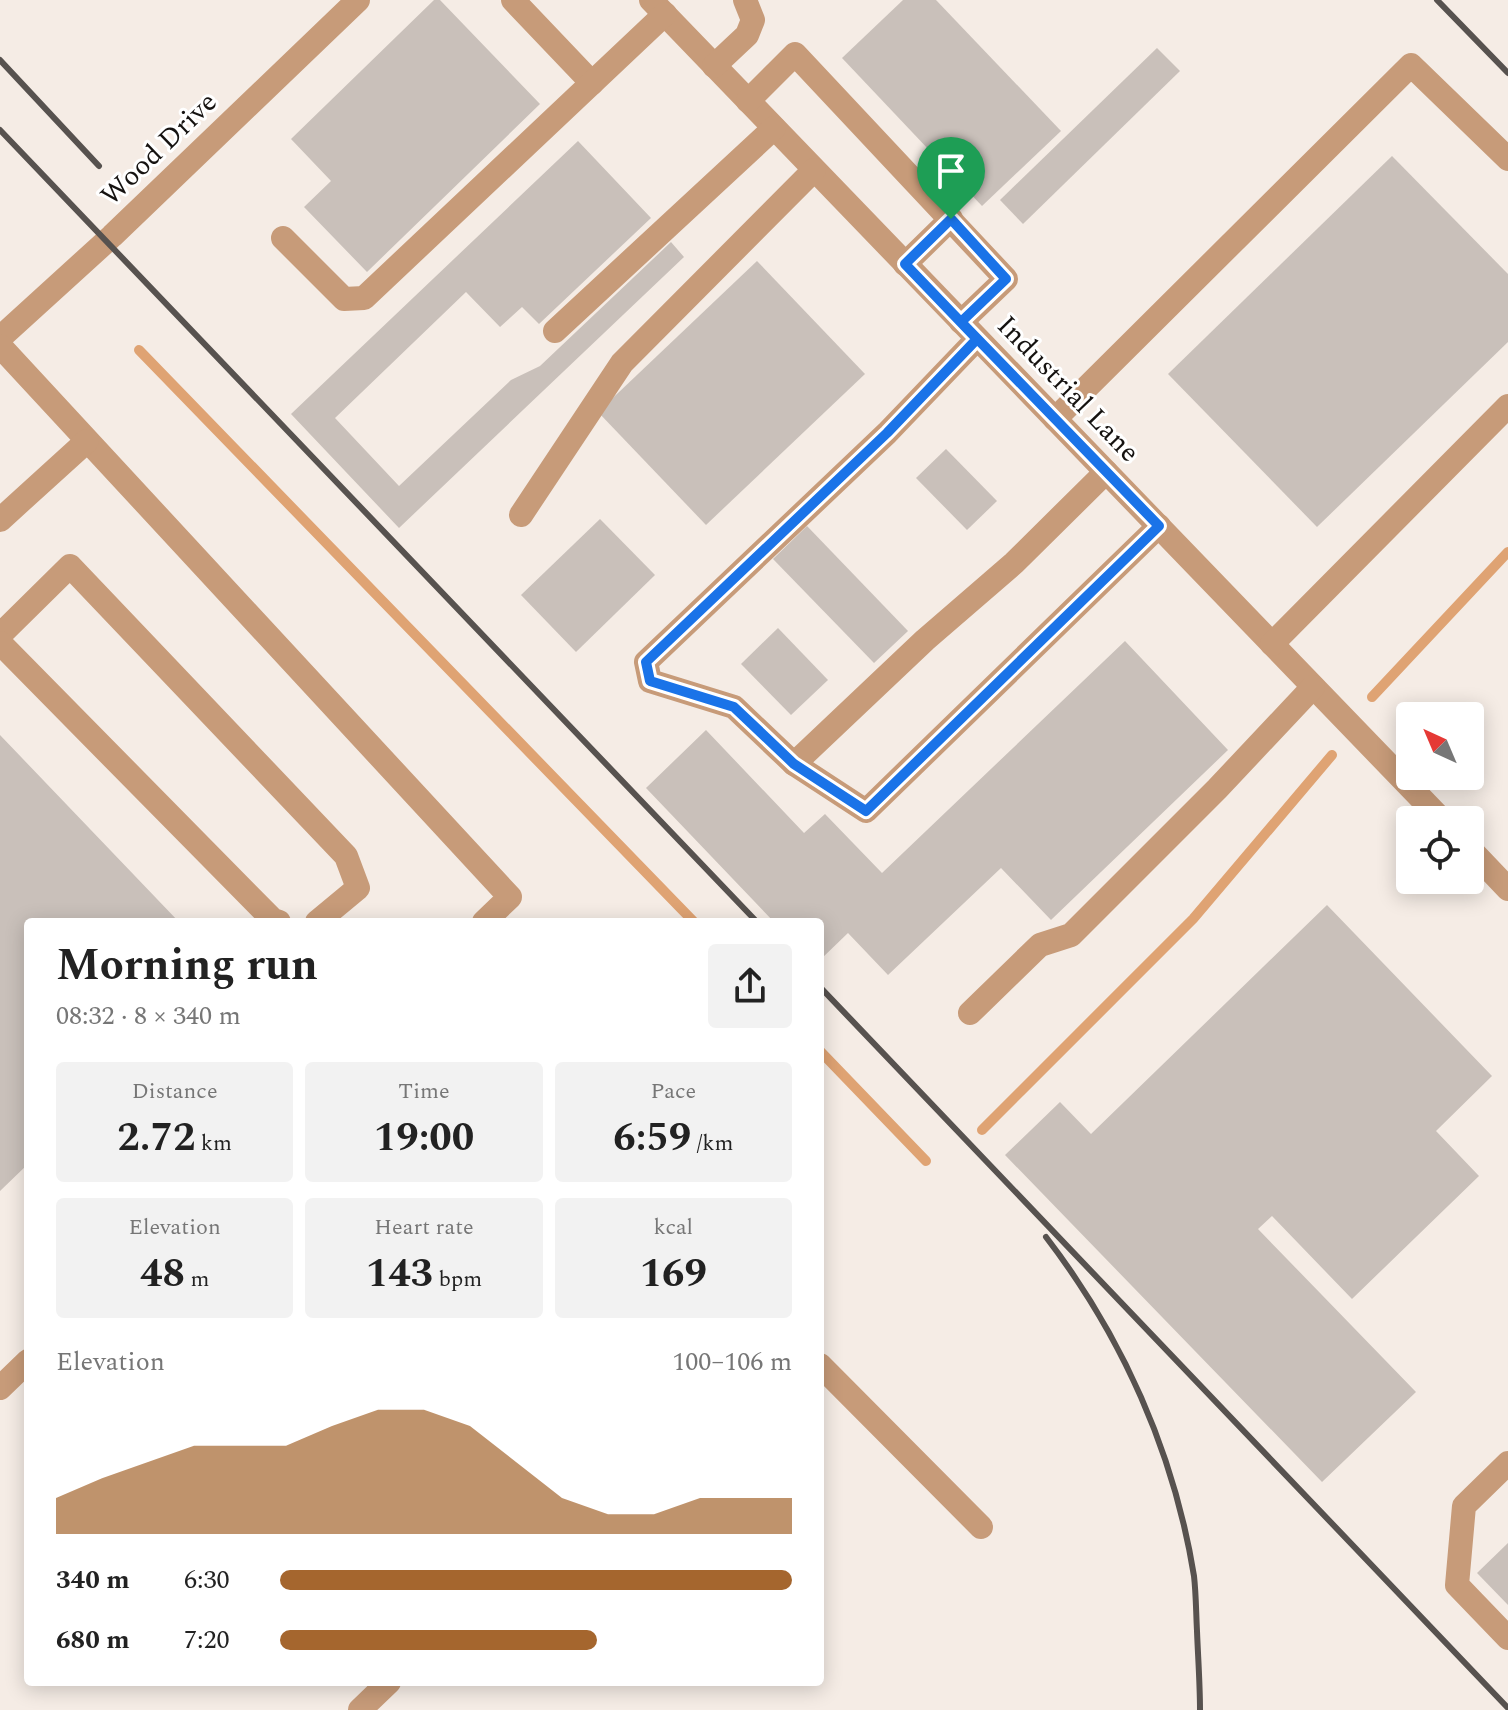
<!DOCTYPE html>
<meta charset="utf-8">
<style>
:root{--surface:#fff;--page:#f2f2f2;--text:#222;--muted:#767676;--accent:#a5662e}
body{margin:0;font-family:Spectral,serif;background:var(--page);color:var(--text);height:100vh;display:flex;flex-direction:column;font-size:30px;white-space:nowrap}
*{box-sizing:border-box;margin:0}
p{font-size:26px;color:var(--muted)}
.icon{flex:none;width:44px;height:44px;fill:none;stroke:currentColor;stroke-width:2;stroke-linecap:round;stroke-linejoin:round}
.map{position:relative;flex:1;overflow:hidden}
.side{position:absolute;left:24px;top:918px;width:800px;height:768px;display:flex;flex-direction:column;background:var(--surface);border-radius:8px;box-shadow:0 4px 20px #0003}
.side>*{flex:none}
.needle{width:52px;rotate:316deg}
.controls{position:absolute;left:1396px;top:702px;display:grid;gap:16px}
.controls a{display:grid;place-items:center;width:88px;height:88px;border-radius:8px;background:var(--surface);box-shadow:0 4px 20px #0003;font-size:40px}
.pin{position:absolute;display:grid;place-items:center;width:68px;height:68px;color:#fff;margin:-82px -34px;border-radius:50% 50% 50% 0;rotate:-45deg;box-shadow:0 0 8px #0007}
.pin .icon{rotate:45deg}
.round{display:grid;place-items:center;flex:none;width:84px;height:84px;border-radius:8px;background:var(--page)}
.overview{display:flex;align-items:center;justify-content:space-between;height:136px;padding:0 32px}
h1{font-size:44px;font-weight:700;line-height:60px}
.metrics{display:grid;grid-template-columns:repeat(3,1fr);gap:12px;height:136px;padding:8px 32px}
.metrics div{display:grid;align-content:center;border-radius:8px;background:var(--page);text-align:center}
.metrics b{font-size:40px;font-weight:700}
.metrics small{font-size:22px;font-weight:400}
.metrics p{font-size:22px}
.chart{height:224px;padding:16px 32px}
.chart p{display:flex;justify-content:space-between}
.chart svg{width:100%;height:144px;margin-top:8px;fill:var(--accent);opacity:.7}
ul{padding:0 32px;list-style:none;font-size:26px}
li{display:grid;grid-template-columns:128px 96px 1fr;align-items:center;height:60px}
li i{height:20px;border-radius:10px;background:var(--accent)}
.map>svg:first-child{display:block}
</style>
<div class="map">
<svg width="1508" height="1710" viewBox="0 0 1508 1710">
<rect width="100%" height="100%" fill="#f5ece5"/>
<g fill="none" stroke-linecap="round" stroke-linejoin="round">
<g stroke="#dfa373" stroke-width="10">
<polyline points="139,350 694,922"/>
<polyline points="1372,697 1508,552"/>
<polyline points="820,1051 926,1161"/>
<polyline points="982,1130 1193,919 1332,755"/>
</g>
</g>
<g fill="#c9c0ba">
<polygon points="434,0 440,0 540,104 367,272 304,207 331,181 291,139"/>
<polygon points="903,0 936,0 1061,131 982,206 842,58"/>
<polygon points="1157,48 1180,71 1023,224 1000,200"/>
<polygon points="578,141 651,218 539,324 522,307 500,327 466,292 335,418 399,486 511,380 540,366 671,242 684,257 399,528 291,414"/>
<polygon points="1392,156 1508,274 1508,342 1317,527 1168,374"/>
<polygon points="757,261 865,374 706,525 598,412"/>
<polygon points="946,449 997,501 967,530 916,478"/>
<polygon points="600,519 655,575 576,652 521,595"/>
<polygon points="807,526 908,631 874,663 773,559"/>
<polygon points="778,628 828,680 791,715 741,664"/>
<polygon points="1125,641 1228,750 1051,920 1001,868 888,975 848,933 820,960 820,922 774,922 646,788 706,730 804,833 825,814 882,873"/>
<polygon points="0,735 179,922 28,922 28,1164 0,1191"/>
<polygon points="1327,905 1492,1076 1436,1131 1479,1176 1352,1299 1272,1216 1258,1229 1416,1392 1322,1482 1005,1155 1060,1102 1091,1134"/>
<polygon points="1508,1543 1508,1605 1477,1573"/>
</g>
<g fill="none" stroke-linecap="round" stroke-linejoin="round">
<g stroke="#c79b79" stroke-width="24">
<polyline points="513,0 592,83"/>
<polyline points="651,0 1442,820"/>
<polyline points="714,66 747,35 753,20 745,0"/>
<polyline points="748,101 795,54 1006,279 961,322"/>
<polyline points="283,238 344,299 364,298 665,14"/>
<polyline points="905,264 951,219"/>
<polyline points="555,331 774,128"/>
<polyline points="0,338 112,236 358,0"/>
<polyline points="977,339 887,433 646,662 650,681 734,707 794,764 866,811 1159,526"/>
<polyline points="0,346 510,897 484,922"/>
<polyline points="1055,419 1411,65 1508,159"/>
<polyline points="521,515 622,363 814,170"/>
<polyline points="0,520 87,441"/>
<polyline points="0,635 70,566 346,856 358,888 317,922"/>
<polyline points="0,643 273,920 279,922"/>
<polyline points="1272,644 1508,406"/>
<polyline points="794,764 925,640 1014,563 1106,472"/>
<polyline points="1470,849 1508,889"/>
<polyline points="970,1013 1040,945 1071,935 1217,789 1313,687"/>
<polyline points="820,1365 981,1527"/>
<polyline points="0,1388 28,1361"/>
<polyline points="1508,1463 1464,1506 1457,1585 1508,1638"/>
<polyline points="360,1710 389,1682"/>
</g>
<g stroke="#57524f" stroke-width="6">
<polyline points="1437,0 1508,73"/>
<polyline points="0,60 99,166"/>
<polyline points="0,130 757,922"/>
<polyline points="820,987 1508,1708"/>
<path d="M1046 1237C1122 1336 1174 1452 1194 1576 1196 1593 1196 1612 1197 1631 1198 1657 1200 1684 1200 1710"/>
</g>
</g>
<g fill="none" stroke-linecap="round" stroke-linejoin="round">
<g stroke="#fff" stroke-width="16">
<polyline id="route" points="951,219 905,264 977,339 887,433 646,662 650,681 734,707 794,764 866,811 1159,526 961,322 1006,279 951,219"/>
</g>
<use href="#route" stroke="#1a73e8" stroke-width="10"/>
</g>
<g text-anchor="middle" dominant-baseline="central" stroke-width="6" stroke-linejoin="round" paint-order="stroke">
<g font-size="28" fill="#151210" stroke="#fff">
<text transform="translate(159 149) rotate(-44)">Wood Drive</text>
<text transform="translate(1068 389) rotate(46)">Industrial Lane</text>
</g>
</g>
</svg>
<div class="controls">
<a><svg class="needle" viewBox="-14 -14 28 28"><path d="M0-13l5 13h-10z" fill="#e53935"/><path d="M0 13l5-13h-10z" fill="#767676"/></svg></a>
<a><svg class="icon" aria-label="locate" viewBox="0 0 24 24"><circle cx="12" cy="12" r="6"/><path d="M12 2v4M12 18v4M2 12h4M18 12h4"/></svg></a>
</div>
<div class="pin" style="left:951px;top:219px;background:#1e9e55"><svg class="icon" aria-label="arrive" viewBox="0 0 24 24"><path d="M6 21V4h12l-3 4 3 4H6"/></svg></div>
<section class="side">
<div class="overview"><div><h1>Morning run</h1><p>08:32 · 8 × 340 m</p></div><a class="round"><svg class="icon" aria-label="share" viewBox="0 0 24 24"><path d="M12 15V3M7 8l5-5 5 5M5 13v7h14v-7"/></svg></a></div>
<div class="metrics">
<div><p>Distance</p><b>2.72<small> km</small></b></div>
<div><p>Time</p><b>19:00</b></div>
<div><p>Pace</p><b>6:59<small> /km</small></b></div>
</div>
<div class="metrics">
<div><p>Elevation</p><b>48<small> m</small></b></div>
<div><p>Heart rate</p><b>143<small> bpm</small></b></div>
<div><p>kcal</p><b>169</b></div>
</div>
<div class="chart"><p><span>Elevation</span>100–106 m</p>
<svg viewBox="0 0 160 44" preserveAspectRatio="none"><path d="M0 44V33L10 27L20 22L30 17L40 17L50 17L60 11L70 6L80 6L90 11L100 22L110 33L120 38L130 38L140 33L150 33L160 33V44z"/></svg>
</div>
<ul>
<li><b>340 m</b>6:30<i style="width:100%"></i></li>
<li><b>680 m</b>7:20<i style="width:62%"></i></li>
</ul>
</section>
</div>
